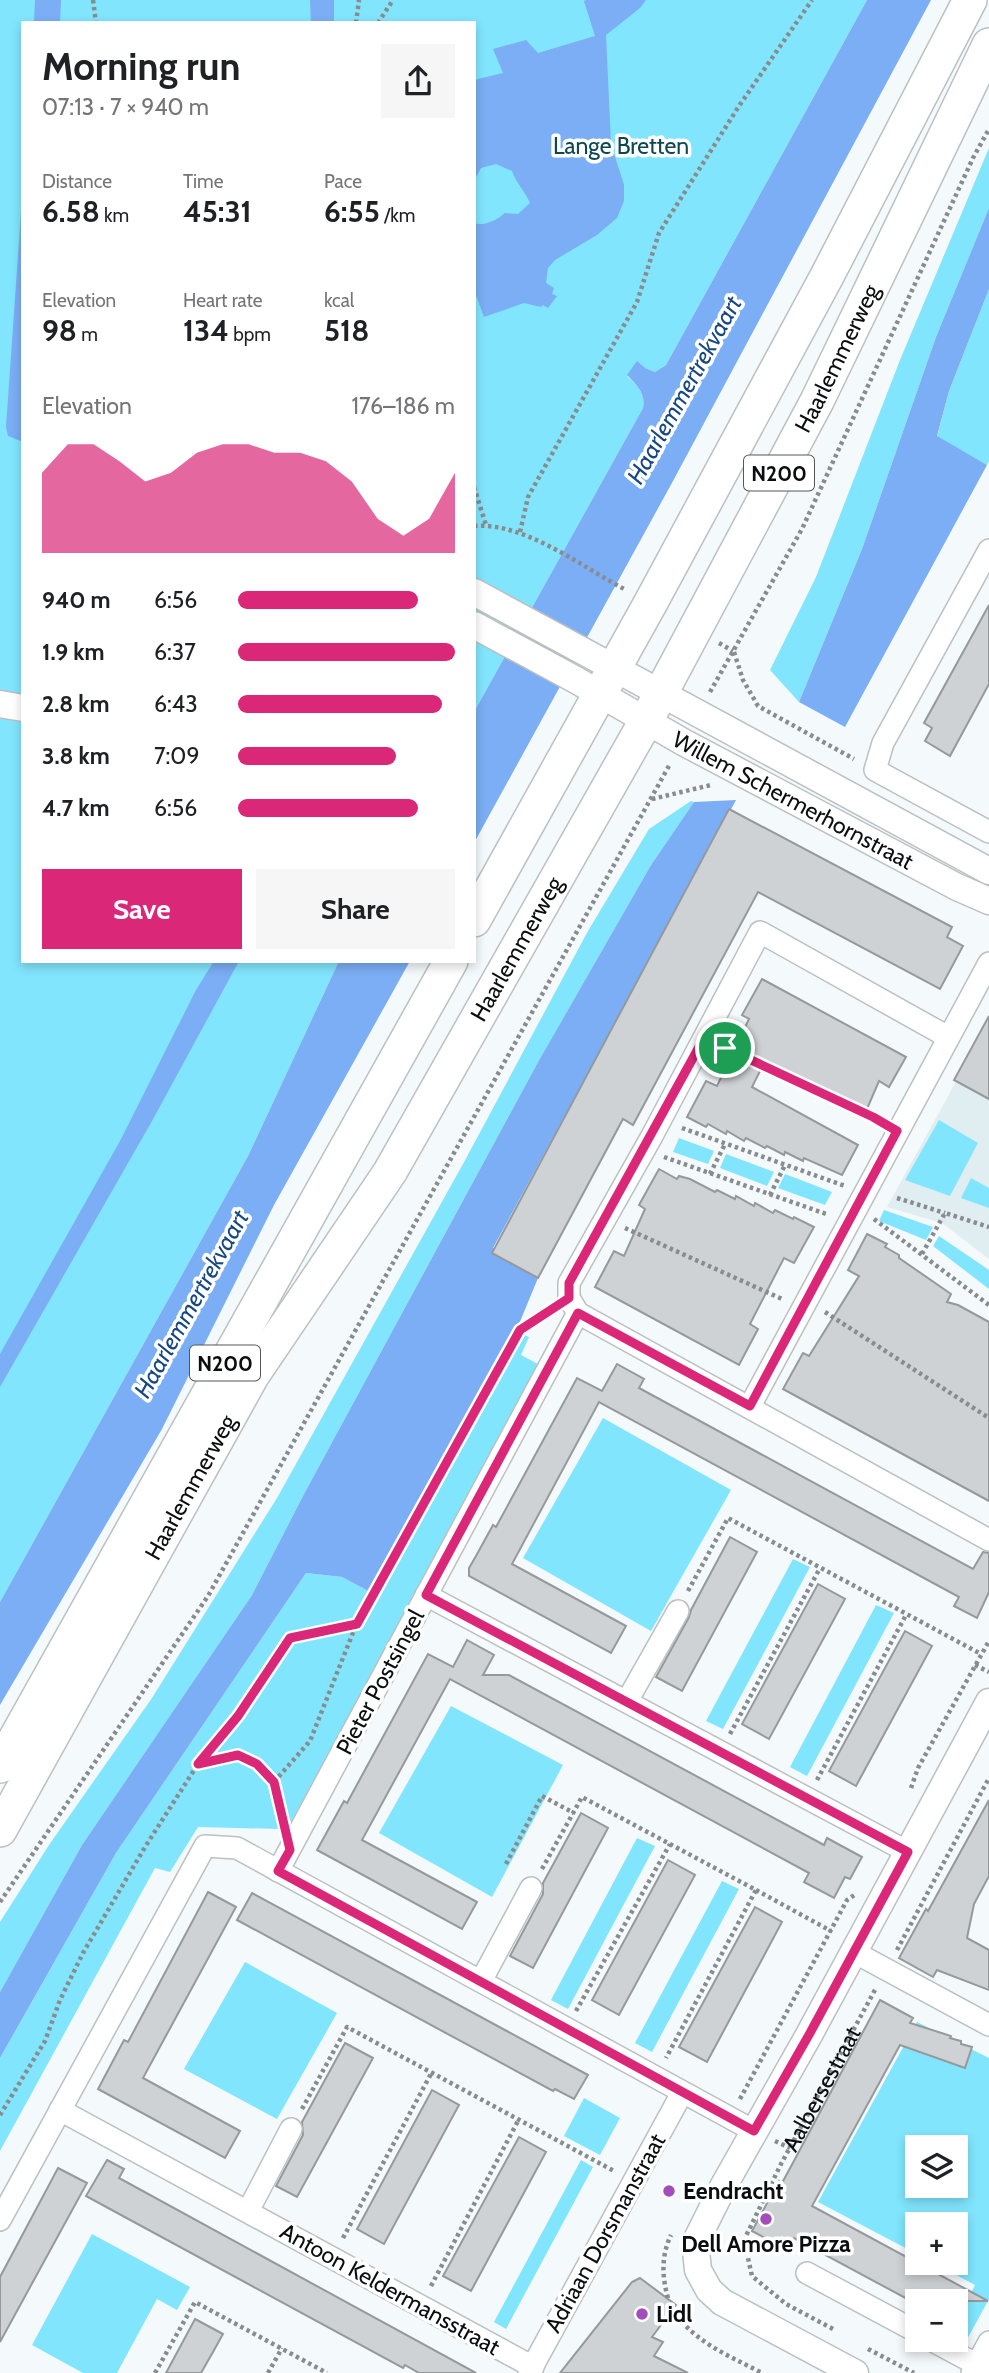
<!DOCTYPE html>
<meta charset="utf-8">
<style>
:root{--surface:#fff;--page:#f6f6f6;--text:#202124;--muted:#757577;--accent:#db2777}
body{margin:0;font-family:Cabin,sans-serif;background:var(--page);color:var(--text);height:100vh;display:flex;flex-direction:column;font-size:26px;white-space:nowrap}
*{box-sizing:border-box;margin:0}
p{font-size:23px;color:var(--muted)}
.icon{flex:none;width:38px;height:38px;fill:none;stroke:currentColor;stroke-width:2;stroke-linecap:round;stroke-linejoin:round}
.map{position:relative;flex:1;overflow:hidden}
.panel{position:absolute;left:21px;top:21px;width:455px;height:942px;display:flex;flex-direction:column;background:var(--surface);border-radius:0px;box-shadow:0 4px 10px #0003}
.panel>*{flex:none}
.controls{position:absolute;left:905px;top:2135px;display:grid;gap:14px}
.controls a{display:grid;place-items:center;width:63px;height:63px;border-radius:0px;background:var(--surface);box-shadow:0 4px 10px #0003;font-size:35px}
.pin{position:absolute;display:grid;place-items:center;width:60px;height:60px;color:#fff;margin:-30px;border:4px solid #fff;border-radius:50%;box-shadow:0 2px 7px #0007}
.round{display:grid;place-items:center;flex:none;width:74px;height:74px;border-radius:0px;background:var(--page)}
.summary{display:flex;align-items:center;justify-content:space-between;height:119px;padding:0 21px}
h1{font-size:38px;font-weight:800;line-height:52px}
.figures{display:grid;grid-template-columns:repeat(3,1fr);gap:10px;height:119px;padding:7px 21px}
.figures div{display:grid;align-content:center}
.figures b{font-size:30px;font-weight:800}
.figures small{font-size:19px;font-weight:400}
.figures p{font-size:19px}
.chart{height:196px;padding:14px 21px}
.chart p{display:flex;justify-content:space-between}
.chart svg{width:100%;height:126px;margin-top:7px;fill:var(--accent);opacity:.7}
.cta{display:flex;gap:14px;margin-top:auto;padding:14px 21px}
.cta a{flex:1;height:80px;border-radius:0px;background:var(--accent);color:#fff;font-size:28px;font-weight:800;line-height:80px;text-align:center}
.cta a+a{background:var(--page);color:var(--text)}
ul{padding:0 21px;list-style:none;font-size:23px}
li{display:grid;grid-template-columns:112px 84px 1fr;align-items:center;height:52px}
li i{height:18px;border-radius:9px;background:var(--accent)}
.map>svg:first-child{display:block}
</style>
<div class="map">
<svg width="989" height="2373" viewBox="0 0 989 2373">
<rect width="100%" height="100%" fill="#f4f9fb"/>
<polygon fill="#e0edf1" points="989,1022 989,1259 942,1223 887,1207"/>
<g fill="#81e5fd" fill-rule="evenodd">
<path d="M0 0H867L666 365 655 372 645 368 627 376C637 385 646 394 643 408L474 712V23H23V961H339L248 1156 0 1602Z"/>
<polygon points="989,148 989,208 936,337 862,549 799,702 770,670 816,577 900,360"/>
<polygon points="989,289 989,461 987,465 937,437 949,391"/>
<polygon points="691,801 694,802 651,865 538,1062 304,1494 252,1595 82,1845 0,1992 0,1922 49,1845 152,1698 277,1498 463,1164 588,931 649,829"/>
<polygon points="939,1120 978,1143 950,1196 905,1180"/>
<polygon points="679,1138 714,1151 708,1164 673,1152"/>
<polygon points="726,1154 774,1172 767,1186 720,1168"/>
<polygon points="785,1174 832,1192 825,1205 778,1188"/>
<polygon points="971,1178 989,1188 989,1208 961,1198"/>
<polygon points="884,1210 933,1227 926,1240 879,1221"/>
<polygon points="939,1236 989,1270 989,1289 933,1246"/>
<polygon points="522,1334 529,1337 521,1355 540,1365 292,1820 281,1829 198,1827 170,1872 155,1868 0,2151 0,2058 116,1853 306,1573 342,1577 372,1593"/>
<polygon points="603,1418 731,1490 651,1631 523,1558"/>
<polygon points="793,1559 810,1567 723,1729 706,1721"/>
<polygon points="876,1605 894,1613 807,1776 790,1767"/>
<polygon points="451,1706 563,1765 492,1897 379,1833"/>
<polygon points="637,1838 655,1846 568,2009 551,2000"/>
<polygon points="722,1881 739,1889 652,2052 635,2043"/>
<polygon points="245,1962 337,2013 277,2119 184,2069"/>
<path d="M917 2022 989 2058V2299L964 2345 955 2340 956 2324 975 2285 934 2263H956V2224H917V2254L818 2202ZM917 2147H956V2186H917Z"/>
<polygon points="584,2098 620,2118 600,2155 564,2136"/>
<polygon points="581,2160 593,2167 506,2329 494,2322"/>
<polygon points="92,2234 190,2287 177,2310 157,2299 117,2373 83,2373 32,2345"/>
</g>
<g fill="#7baef4">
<polygon points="35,0 61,0 60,23 34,23"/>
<polygon points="310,0 334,0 334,23 311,23"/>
<path d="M586 0H646L640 8 606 35 611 144 624 185V201L617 218 597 235 555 260 548 268 546 283 554 288 552 294 557 296 548 308 543 305 541 307 524 303 484 317 474 290V223C486 226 495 221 505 213L518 214 530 203C525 191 516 183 512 171L496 164 481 168 474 181V80L503 73 493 49 526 40 538 53 595 36 584 1Z"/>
<path d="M867 0H931L673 481 474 843V712L643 408C646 394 637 385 627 375L637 361 645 368 655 372 666 365Z"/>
<polygon points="23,184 23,442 8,436 6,427"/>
<polygon points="989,208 989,289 949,391 937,436 987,465 845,727 799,702 862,549 936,337"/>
<polygon points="736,800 493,1248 538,1278 519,1324 372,1593 342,1577 306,1573 116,1853 0,2058 0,1992 82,1845 252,1595 304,1494 538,1062 651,865 694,802"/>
<polygon points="214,961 239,961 152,1121 0,1387 0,1354 120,1141 196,990"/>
<polygon points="339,961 410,961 274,1205 162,1429 0,1705 0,1602 248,1156"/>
</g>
<g fill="#ced2d5" stroke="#95999b" stroke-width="2">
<polygon points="989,605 989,684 950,756 925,741 932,728 924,723"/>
<polygon points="729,809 952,927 947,937 963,946 940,989 758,892 633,1125 623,1119 538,1278 492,1253"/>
<polygon points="762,979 906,1057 889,1087 879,1081 867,1109 765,1061 752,1087 858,1145 842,1175 804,1158 803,1161 785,1152 784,1155 767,1146 765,1148 746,1138 744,1141 727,1131 726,1134 708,1124 706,1127 687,1117 706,1081 717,1086 749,1019 742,1015"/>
<polygon points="989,1016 989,1099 954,1080"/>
<polygon points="659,1169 677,1179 679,1176 690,1179 715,1192 717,1190 735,1199 736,1196 754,1206 755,1203 773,1213 775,1210 793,1219 794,1217 814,1227 794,1263 784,1258 750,1324 758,1329 739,1365 595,1287 614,1251 624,1256 645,1209 639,1205"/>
<polygon points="867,1234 887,1244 885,1247 899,1255 899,1258 951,1294 947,1302 958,1305 989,1322 989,1501 783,1389 803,1353 809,1356 859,1276 848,1270"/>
<polygon points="617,1364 644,1379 639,1388 973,1569 983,1552 989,1553 989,1592 977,1618 954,1606 959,1597 599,1402 512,1564 626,1626 611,1653 469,1576 469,1568 476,1556 493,1525 496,1527 577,1378 602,1391"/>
<polygon points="730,1537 757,1552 682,1691 656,1677 689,1617 691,1610"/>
<polygon points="818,1584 845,1599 769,1739 742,1724"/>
<polygon points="905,1631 932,1646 856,1786 829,1771"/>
<polygon points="467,1640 494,1655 483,1675 509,1675 824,1845 827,1838 862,1857 850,1879 845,1877 834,1898 804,1882 809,1873 450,1679 362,1840 477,1902 462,1929 317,1850 344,1801 347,1803 428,1654 453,1667"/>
<polygon points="989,1800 989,1876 974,1904 967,1938 989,1950 989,1990 937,1970 933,1977 899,1958 926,1909 928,1911"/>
<polygon points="581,1813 608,1828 533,1968 510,1956 543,1894 543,1883"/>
<polygon points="668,1860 695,1875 619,2015 592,2000"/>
<polygon points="208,1892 236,1907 143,2078 240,2131 225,2158 98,2089 124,2040 128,2042"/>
<polygon points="252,1893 588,2075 574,2099 555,2089 553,2091 237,1920"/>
<polygon points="755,1907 782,1922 707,2062 679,2047"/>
<polygon points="880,2000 913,2018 910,2023 951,2036 950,2038 961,2041 961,2044 972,2047 965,2068 900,2045 812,2206 988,2301 911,2301 794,2238 786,2249 752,2231 779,2181 782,2183 795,2159"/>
<polygon points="345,2043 373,2058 297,2197 276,2186 303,2135 302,2122"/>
<polygon points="432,2090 459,2105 384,2244 357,2229"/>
<polygon points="519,2137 546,2152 471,2291 443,2276"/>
<polygon points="107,2160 124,2169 119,2178 476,2373 419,2373 405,2365 403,2368 86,2196"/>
<polygon points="58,2168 87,2183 0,2342 0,2277"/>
<polygon points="640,2278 676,2305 652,2337 663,2342 654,2356 688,2373 560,2373 632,2282"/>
<polygon points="195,2319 223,2334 213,2352 201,2373 166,2373"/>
</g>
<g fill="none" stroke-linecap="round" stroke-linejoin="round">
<g stroke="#bbc0c2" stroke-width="24">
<g id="minor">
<polyline points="989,550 883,743 875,770 989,832"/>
<polyline points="578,1313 569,1298 569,1283 652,1136 760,932 948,1037"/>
<polyline points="578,1313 989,1540"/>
<polyline points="750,1406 989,963"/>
<polyline points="426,1595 908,1852"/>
<polyline points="627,1701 678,1611"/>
<polyline points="278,1871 578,1313"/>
<polyline points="854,1952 989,2025"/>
<polyline points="481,1981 531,1888"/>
<polyline points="60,2110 533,2367"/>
<polyline points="248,2211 291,2129"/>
<polyline points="0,2220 205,1846 237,1848 754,2131"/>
<polyline points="807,2273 917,2332"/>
<polyline points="931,2340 989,2371"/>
<polyline points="529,2373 682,2093"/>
<polyline points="972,2373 989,2342"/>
</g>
</g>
<g stroke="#bbc0c2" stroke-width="29">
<g id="tertiary">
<polyline points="474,592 989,871"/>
<path id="s2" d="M474 625 576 680 683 742 957 887 989 901"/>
<polyline points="0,704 23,708"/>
<polyline points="855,2373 722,2302 709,2290 698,2270 696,2251 697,2239 723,2187 810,2033 989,1702"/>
</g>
</g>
<g stroke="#bbc0c2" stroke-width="36">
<g id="primary">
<polyline points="474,920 650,604 827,276 970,0"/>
<polyline points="0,1766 451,961"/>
<path id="s3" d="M0 1830 252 1376 390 1172 646 721 817 401 989 45"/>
</g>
</g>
<g stroke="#898c8e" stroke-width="4.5" stroke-dasharray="3.5 3.5" stroke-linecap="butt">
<polyline points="93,0 96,23"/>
<polyline points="356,23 359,0"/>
<polyline points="378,23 393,0"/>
<polyline points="474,487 486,525"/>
<path d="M474 526C525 522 582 567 626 590"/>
<polyline points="520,532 528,497 637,302 659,233 739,106 812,0"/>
<polyline points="719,643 733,651"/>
<polyline points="734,652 743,680 758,706 854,759"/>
<polyline points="710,692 802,529 973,158 989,129"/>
<polyline points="652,799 711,785"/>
<polyline points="722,1047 879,1120"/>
<polyline points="682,1128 845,1186"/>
<polyline points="664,1157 829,1215"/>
<polyline points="710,1174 725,1144"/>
<polyline points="770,1195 785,1165"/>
<polyline points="897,1198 945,1213"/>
<polyline points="874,1219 989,1305"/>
<polyline points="625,1228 782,1299"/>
<polyline points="922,1254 945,1213 989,1227"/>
<polyline points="825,1312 989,1418"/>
<polyline points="688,1591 728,1518 981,1654"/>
<polyline points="975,1665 989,1672"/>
<polyline points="730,1734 820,1568"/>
<path d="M199 1764C240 1754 243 1749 274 1782"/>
<polyline points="817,1780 906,1615"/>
<polyline points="911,1788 918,1768 989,1641"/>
<polyline points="282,1816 274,1782 310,1741 356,1625"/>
<polyline points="506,1864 542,1796 574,1813"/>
<polyline points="542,1869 582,1797 756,1890 666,2058"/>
<polyline points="756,1890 831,1931"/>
<polyline points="0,1902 208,1596 670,764"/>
<polyline points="897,1950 989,1778"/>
<polyline points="576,2011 670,1844"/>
<polyline points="740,2099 847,1900 856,1894"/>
<polyline points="302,2109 347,2027 614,2171"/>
<polyline points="0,2115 45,2041 60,2000 83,1953 145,1847 198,1764 238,1715 290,1638 357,1624 520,1330 550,1310"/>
<polyline points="775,2141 790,2148"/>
<polyline points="343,2238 432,2072"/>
<polyline points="431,2286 519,2119"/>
<path d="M668 2298C662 2277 661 2256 671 2235"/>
<path d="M673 2310C695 2343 728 2355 762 2373"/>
<path id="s1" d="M833 2329 786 2304 752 2276 744 2240 781 2164 876 1988"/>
<polyline points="868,2349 914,2373"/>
<polyline points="155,2373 195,2302 327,2373"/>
<polyline points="268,2373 282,2348"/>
</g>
<use href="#minor" stroke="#fff" stroke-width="21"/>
<use href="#tertiary" stroke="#fff" stroke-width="26"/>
<use href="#primary" stroke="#fff" stroke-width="33"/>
</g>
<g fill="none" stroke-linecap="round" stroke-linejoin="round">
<g stroke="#fff" stroke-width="14">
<polygon id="route" points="704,1038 873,1117 897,1131 750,1406 578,1313 426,1595 908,1852 810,2033 754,2131 278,1871 290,1850 274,1782 257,1764 238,1755 198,1764 238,1716 290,1638 357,1624 520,1330 569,1298 569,1283"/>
</g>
<use href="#route" stroke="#db2777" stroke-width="9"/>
</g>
<g fill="#a34dbb" stroke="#fff" stroke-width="2.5">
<circle cx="669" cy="2191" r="7"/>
<circle cx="766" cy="2219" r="7"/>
<circle cx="642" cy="2314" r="7"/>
</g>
<g text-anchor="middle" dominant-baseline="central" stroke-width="7" stroke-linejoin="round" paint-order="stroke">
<g fill="#fff" stroke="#555656" stroke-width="2">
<rect x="744" y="455.5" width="70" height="35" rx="5"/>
<rect x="190" y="1345.5" width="70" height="35" rx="5"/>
</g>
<g font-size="21" font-weight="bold" fill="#0c0d0e">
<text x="779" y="473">N200</text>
<text x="225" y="1363">N200</text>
</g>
<g font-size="23" fill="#0e4651" stroke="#fff">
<text x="621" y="146">Lange Bretten</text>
</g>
<g font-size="23" fill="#0c0d0e" stroke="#fff">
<text stroke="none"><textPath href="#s3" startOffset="1694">Haarlemmerweg</textPath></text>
<text stroke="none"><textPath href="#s2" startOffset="364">Willem Schermerhornstraat</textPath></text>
<text stroke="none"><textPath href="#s3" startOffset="1022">Haarlemmerweg</textPath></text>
<text stroke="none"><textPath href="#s3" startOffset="392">Haarlemmerweg</textPath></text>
<text transform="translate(380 1682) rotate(-62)">Pieter Postsingel</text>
<text stroke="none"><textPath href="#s1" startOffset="304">Aalbersestraat</textPath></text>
<text transform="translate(605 2233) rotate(-61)">Adriaan Dorsmanstraat</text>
<text transform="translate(390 2289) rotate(29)">Antoon Keldermansstraat</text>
</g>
<g font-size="23" font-weight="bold" fill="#0c0d0e" stroke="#fff" text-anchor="start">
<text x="683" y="2191">Eendracht</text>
<text x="766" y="2244" text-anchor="middle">Dell Amore Pizza</text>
<text x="656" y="2314">Lidl</text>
</g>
<g font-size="24" font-style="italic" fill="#164785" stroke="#fff">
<text transform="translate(684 390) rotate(-61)">Haarlemmertrekvaart</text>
<text transform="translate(191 1304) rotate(-61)">Haarlemmertrekvaart</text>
</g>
</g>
</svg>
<div class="controls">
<a><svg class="icon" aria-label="layers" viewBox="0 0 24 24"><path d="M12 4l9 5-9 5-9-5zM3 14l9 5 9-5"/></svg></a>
<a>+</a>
<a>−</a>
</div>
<div class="pin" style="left:725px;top:1048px;background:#1e9e55"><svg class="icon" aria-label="arrive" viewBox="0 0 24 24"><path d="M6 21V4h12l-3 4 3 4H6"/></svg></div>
<section class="panel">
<div class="summary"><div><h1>Morning run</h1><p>07:13 · 7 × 940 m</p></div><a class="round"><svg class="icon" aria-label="share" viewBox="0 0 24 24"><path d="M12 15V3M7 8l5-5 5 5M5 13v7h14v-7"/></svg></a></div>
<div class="figures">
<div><p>Distance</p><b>6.58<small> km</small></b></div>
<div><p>Time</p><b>45:31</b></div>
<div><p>Pace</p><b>6:55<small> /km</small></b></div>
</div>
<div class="figures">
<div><p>Elevation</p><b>98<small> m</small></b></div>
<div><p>Heart rate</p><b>134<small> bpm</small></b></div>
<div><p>kcal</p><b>518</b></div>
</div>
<div class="chart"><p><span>Elevation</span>176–186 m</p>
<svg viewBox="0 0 160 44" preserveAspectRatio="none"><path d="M0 44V16L10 6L20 6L30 12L40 19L50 16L60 9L70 6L80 6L90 9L100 9L110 12L120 19L130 32L140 38L150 32L160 16V44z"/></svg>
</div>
<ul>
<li><b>940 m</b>6:56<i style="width:83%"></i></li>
<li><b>1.9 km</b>6:37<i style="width:100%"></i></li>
<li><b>2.8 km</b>6:43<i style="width:94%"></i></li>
<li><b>3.8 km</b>7:09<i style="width:73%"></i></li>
<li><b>4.7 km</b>6:56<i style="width:83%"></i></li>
</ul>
<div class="cta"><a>Save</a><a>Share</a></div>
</section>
</div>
